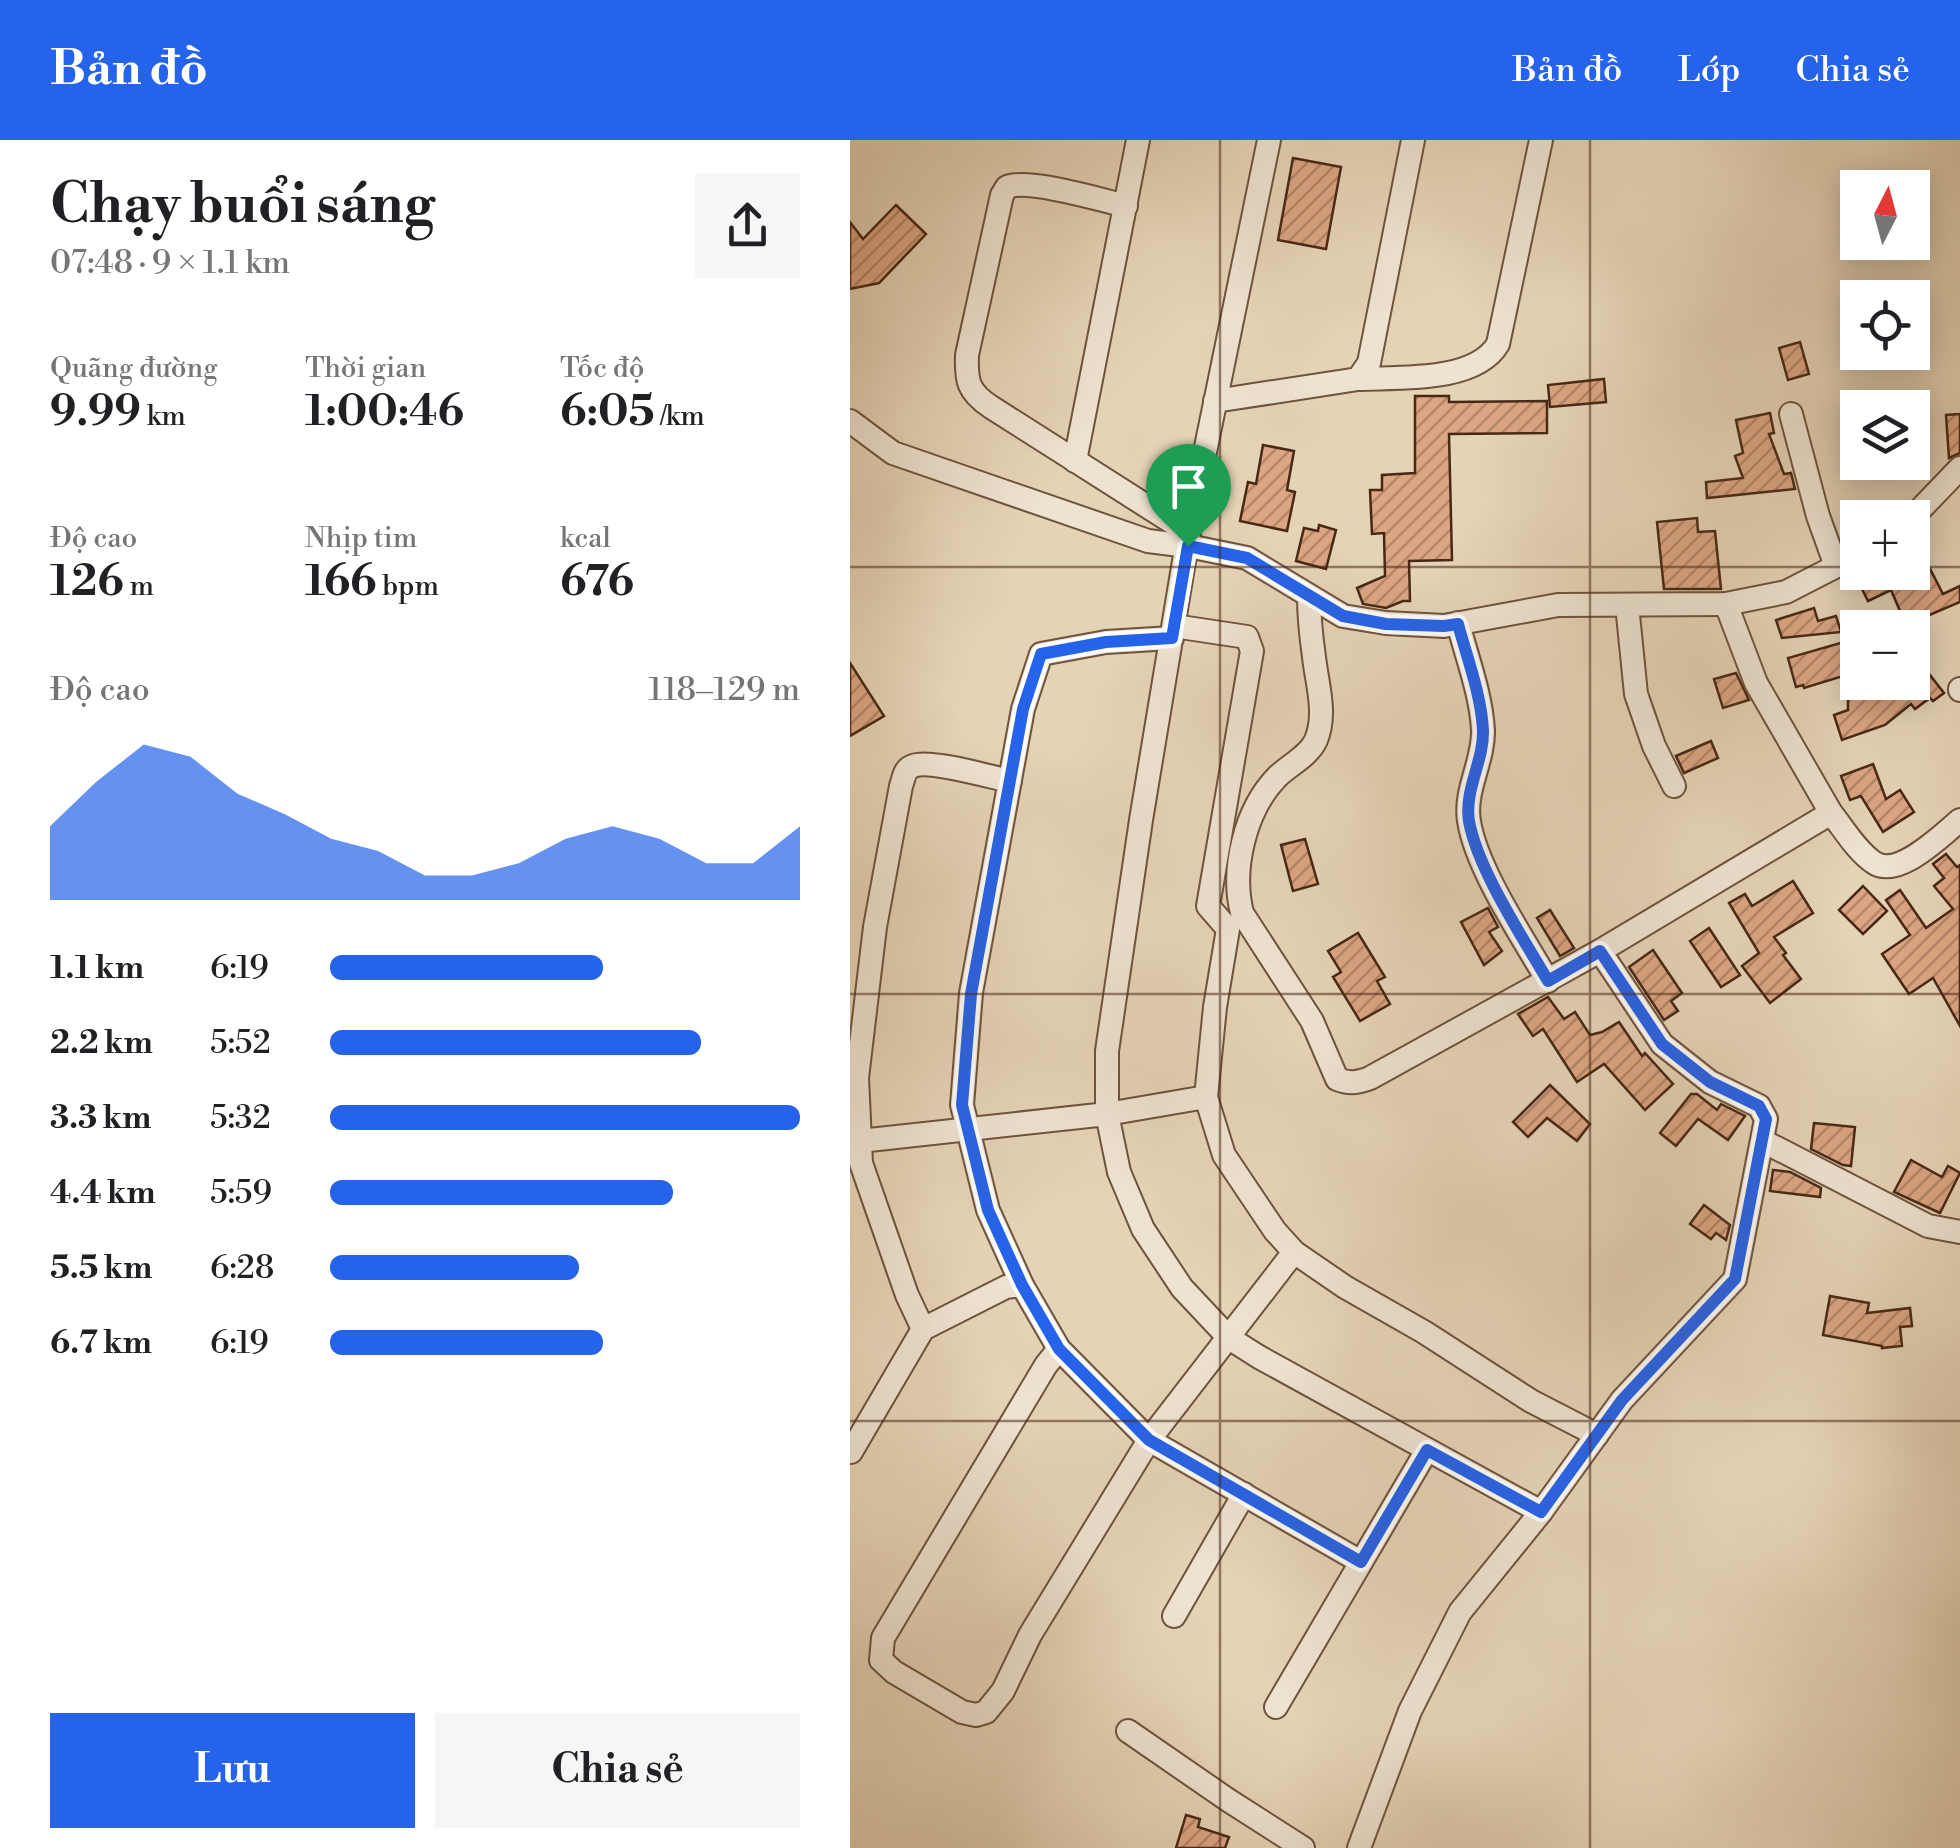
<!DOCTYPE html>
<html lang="vi">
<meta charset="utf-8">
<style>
:root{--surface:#fff;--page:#f6f6f6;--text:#202124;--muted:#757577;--accent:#2563eb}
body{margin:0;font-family:"Libre Bodoni",serif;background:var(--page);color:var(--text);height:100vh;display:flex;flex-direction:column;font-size:38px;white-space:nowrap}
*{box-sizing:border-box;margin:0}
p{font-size:32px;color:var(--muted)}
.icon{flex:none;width:55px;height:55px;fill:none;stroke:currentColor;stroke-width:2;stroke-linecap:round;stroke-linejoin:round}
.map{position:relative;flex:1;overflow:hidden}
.side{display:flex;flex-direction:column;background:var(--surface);width:850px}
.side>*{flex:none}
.needle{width:65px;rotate:6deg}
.controls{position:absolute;left:990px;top:30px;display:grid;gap:20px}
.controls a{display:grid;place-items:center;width:90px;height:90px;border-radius:0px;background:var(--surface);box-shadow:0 5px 25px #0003;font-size:50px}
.pin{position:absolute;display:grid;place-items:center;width:85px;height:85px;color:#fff;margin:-102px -42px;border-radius:50% 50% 50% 0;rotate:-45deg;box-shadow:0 0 10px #0007}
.pin .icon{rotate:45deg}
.round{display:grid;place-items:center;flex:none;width:105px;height:105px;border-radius:0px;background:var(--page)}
.overview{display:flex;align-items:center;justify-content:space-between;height:170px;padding:0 50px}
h1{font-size:55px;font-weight:700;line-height:75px}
.stats{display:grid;grid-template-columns:repeat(3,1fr);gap:15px;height:170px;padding:10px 50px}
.stats div{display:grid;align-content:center}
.stats b{font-size:42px;font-weight:700}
.stats small{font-size:28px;font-weight:400}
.stats p{font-size:28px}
.chart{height:280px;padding:20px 50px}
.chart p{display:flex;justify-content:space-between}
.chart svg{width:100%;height:180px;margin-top:10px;fill:var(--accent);opacity:.7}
.action{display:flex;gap:20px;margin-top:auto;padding:20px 50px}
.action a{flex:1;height:115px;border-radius:0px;background:var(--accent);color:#fff;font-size:40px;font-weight:700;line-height:115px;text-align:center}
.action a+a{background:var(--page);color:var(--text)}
ul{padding:0 50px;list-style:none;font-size:32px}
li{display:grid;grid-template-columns:160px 120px 1fr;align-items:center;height:75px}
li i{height:25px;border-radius:12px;background:var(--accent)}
header{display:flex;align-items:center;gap:60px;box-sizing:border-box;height:140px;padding:0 50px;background:var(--accent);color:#fff}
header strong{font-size:48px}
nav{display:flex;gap:55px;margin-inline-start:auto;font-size:35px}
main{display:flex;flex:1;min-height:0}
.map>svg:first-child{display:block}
</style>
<header>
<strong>Bản đồ</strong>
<nav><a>Bản đồ</a><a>Lớp</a><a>Chia sẻ</a></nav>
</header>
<main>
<section class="side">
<div class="overview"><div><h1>Chạy buổi sáng</h1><p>07:48 · 9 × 1.1 km</p></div><a class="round"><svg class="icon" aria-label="share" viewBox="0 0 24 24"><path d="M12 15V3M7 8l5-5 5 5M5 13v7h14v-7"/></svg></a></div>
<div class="stats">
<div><p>Quãng đường</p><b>9.99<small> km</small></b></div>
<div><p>Thời gian</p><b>1:00:46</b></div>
<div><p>Tốc độ</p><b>6:05<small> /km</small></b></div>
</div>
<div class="stats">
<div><p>Độ cao</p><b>126<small> m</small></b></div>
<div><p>Nhịp tim</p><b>166<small> bpm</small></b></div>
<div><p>kcal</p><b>676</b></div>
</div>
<div class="chart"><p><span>Độ cao</span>118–129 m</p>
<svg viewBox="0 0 160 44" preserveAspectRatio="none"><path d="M0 44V26L10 15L20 6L30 9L40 18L50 23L60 29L70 32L80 38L90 38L100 35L110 29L120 26L130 29L140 35L150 35L160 26V44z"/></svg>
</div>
<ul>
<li><b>1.1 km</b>6:19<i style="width:58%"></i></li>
<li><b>2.2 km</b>5:52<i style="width:79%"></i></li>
<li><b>3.3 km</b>5:32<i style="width:100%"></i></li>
<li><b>4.4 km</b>5:59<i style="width:73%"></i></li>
<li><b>5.5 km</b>6:28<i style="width:53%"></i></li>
<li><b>6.7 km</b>6:19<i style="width:58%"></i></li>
</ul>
<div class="action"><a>Lưu</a><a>Chia sẻ</a></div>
</section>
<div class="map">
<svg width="1110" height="1708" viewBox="0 0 1110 1708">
<defs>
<pattern id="building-hatch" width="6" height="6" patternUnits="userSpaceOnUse" patternTransform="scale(2.5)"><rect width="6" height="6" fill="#dca583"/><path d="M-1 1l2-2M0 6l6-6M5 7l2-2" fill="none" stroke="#b4866a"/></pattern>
</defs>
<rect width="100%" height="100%" fill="#e5d3b6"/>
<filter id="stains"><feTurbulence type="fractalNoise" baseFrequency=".002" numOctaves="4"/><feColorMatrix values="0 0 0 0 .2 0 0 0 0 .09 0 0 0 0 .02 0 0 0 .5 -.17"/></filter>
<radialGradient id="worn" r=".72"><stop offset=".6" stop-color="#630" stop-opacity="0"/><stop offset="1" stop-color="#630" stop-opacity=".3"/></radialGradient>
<g fill="url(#building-hatch)" stroke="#482815" stroke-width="2.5">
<polygon points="443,18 491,27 476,109 428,100"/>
<polygon points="46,65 76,94 29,143 0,149 0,82 13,99"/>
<polygon points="950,202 959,234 938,240 929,208"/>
<polygon points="754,239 756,262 700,267 698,245"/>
<polygon points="565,256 599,256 599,262 697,261 697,293 599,294 602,420 559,421 560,461 553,461 536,468 513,464 507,448 535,436 534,393 522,394 520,350 532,350 532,335 565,333"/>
<polygon points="920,273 924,293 919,294 934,334 941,333 945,349 857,358 856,342 893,338 885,316 893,313 886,280"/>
<polygon points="1110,274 1110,313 1099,318 1096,275"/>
<polygon points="413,305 444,311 437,350 445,352 437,391 390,381 398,342 406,344"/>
<polygon points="847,378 848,392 865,391 871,449 814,449 807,382"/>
<polygon points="469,385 486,390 476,429 446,421 454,388 468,391"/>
<polygon points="1074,417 1093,454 1110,446 1110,462 1056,485 1041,450 1018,461 1009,443 1030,432 1062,432 1062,422"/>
<polygon points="964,468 968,481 986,476 991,492 932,498 926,480"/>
<polygon points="994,502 1003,533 954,548 953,545 946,547 938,518"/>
<polygon points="1062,512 1094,553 1083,561 1080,558 1065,569 1061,564 1035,585 992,600 984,575 998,570 998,558 994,546 1002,542 1062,542"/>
<polygon points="0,523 34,576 0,596"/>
<polygon points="886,533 899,560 873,568 864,539"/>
<polygon points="861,601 868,618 834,633 826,616"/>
<polygon points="1023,624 1036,659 1050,650 1064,672 1033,692 1011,656 1000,660 991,636"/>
<polygon points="455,699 468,744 443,751 431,705"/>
<polygon points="1096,714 1107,727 1110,725 1110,886 1083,838 1059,854 1032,814 1060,795 1036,760 1050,750 1076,788 1103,769 1084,746 1094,738 1083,724"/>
<polygon points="943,741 963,773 924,797 936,813 933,815 951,839 920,863 892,826 909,813 879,763 895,754 902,766"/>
<polygon points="1013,746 1037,771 1013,794 989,770"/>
<polygon points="638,768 648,787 639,792 652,811 634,825 611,782"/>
<polygon points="700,770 724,808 710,816 687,778"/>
<polygon points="859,788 890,835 871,847 840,801"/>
<polygon points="508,793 535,837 527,841 540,864 510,881 483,837 491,832 478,811"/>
<polygon points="803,810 832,853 821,861 828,871 814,880 779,827"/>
<polygon points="698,857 714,879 725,872 740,895 752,892 769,882 792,916 795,913 823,944 795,970 754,924 727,942 693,889 683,896 668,874"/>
<polygon points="700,945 740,984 727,1001 697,978 678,997 663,982"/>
<polygon points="841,954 847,954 867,970 871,964 895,976 878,1000 848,979 826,1006 810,993"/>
<polygon points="964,983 1005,987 1001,1026 993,1025 961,1009"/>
<polygon points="1061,1020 1092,1037 1098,1026 1110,1033 1090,1073 1044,1052"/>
<polygon points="923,1030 940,1032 971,1048 970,1057 920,1051"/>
<polygon points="854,1065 880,1085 876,1100 866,1093 861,1099 840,1084"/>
<polygon points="980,1156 1019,1163 1017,1173 1060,1168 1062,1186 1050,1187 1052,1206 1032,1208 1032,1206 973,1195"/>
<polygon points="336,1675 350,1679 348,1687 379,1697 375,1708 326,1708"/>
</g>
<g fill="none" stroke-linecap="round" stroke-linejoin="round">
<g stroke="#6f533d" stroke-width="26">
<g id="minor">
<polyline points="419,0 340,385 291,680 257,911 257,974 269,1032 293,1089 332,1148 379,1198 409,1217 691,1372"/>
<path d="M276 66C251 60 178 38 157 47L152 55 117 215C116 241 118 252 141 267L339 393"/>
<path d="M508 239C548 237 625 243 648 204L691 0"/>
<polyline points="365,261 508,239 519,223 563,0"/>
<polyline points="941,274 968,376 986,426"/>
<polyline points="0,281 43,313 298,401 338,406 397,418 493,476 536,483 594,486 708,465 876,464 936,452 1008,415"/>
<polyline points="225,321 288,0"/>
<polyline points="1062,378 1110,328"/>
<path d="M459 456C459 476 461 496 464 517 467 544 477 574 466 600 459 616 439 625 427 637 395 670 381 729 392 773L462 881 487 939C499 944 507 943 520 938L750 811"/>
<polyline points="777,465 786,554 804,606 824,646"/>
<path d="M608 483C617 518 631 554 633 590 634 621 614 650 619 681 626 728 673 798 698 841"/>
<polyline points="324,486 397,497 402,511 358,766 378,789 365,867 356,957 374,1015 425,1091 444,1112 495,1147 574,1192 681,1261 747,1295"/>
<polyline points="1110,549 1110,550"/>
<path d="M981 673C994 689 1006 710 1023 722 1047 740 1091 696 1110 680"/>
<polyline points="10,1001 257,974 356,957"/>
<polyline points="913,1001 1078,1086 1110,1092"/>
<polyline points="172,1145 138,1070 112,965 121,853 173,569 191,514 256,502 322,498"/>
<path d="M73 1189 57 1155 11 1023 7 938 25 787 51 646C54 638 54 629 63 626 79 619 140 637 160 641"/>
<polyline points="209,1209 196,1225 33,1498 31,1520 44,1532 112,1572 126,1575 136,1572 153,1551 180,1495 299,1300 444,1112"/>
<polyline points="1,1312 73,1189 156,1147 172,1145 209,1209 299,1300 511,1422"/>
<polyline points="324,1476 394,1354"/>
<polyline points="426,1567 577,1310"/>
<polyline points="278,1591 378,1660 453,1708"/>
<polyline points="509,1708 560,1571 610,1472 691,1372 772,1260 885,1139 916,979 909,966 860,942 812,904 750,811 981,673 906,543 876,464"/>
</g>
</g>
<use href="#minor" stroke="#eee2d0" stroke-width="22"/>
</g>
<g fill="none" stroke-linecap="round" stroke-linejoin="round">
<g stroke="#fff" stroke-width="20">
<path id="route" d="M338 406 397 418 493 476 536 484 594 486 608 484C617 518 631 554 633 590 634 621 614 650 619 681 627 728 673 798 698 841L750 811 812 904 860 942 909 966 916 979 885 1139 772 1260 691 1372 577 1310 511 1422 299 1300 209 1209 172 1145 138 1070 112 965 121 854 173 569 191 514 256 502 322 498Z"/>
</g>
<use href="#route" stroke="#2563eb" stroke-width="12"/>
</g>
<path fill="none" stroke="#482815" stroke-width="2.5" stroke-opacity="0.55" d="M370 0V1708M740 0V1708M0 427H1008M1062 427H1110M0 854H1110M0 1281H1110"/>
<rect width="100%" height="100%" filter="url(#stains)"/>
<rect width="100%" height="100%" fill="url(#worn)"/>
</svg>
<div class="controls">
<a><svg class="needle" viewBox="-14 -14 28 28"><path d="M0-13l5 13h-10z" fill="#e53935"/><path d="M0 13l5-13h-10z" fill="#757577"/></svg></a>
<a><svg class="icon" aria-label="locate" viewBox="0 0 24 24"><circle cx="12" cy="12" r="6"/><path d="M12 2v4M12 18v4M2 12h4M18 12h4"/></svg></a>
<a><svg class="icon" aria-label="layers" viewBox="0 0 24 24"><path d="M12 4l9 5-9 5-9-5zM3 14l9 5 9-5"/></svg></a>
<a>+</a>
<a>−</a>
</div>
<div class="pin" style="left:338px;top:406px;background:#1e9e55"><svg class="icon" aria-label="arrive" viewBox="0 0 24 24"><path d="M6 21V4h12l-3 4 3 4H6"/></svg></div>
</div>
</main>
